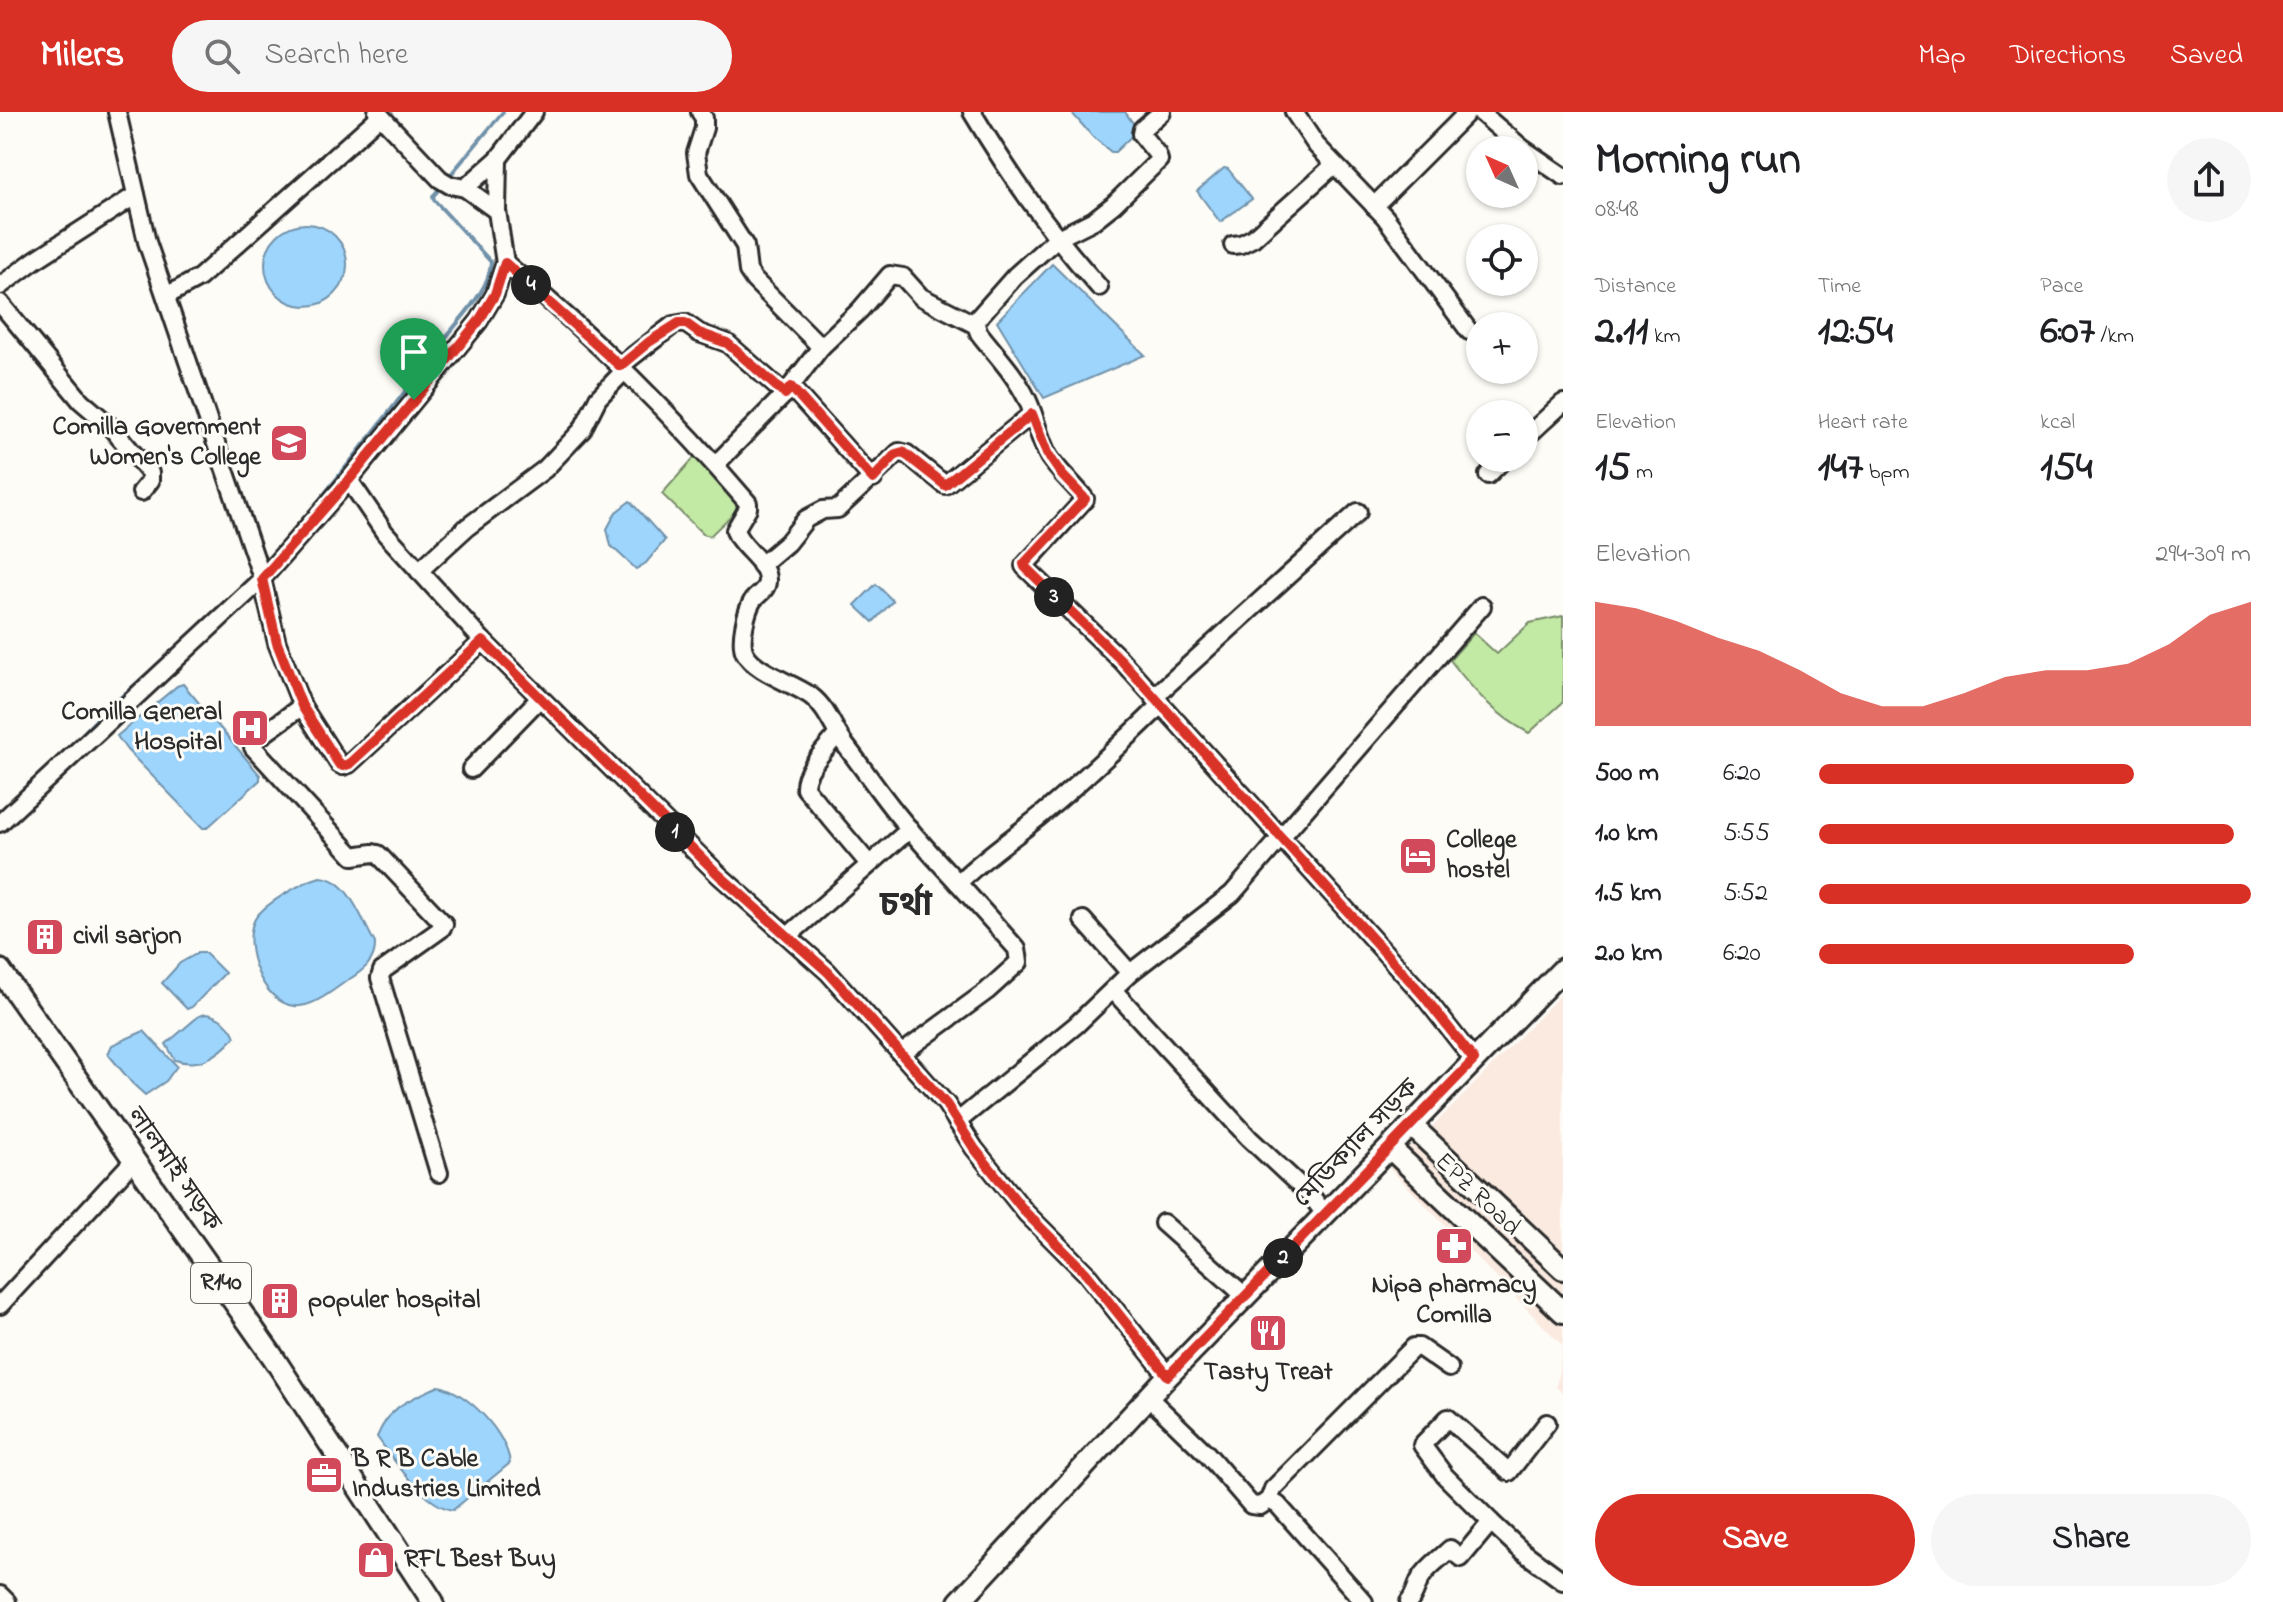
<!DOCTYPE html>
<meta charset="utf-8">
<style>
:root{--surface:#fff;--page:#f6f6f6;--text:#202124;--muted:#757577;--accent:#d93025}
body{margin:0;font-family:"Indie Flower","Noto Sans Bengali",sans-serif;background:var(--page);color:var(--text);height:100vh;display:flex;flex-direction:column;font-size:30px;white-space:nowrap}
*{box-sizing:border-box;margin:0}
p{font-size:26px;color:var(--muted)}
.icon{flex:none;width:44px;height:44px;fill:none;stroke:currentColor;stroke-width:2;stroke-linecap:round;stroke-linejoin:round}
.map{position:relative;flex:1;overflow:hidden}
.sheet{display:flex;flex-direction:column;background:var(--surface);width:720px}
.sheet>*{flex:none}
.needle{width:52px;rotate:315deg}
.fabs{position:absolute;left:1466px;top:24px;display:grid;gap:16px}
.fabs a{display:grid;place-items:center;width:72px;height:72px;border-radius:50%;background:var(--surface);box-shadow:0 2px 6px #0004;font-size:40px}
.pin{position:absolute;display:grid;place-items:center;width:68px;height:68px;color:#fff;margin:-82px -34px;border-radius:50% 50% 50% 0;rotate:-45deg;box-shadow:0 0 8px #0007}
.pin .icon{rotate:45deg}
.km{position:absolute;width:40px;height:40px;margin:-20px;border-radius:50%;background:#222;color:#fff;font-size:22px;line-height:40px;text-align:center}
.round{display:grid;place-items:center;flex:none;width:84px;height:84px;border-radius:42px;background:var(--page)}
.summary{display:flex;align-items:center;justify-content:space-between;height:136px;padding:0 32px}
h1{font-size:44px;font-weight:700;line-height:60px}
.figures{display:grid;grid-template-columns:repeat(3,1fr);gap:12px;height:136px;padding:8px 32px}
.figures div{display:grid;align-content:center}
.figures b{font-size:40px;font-weight:700}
.figures small{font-size:22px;font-weight:400}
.figures p{font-size:22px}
.chart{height:224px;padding:16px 32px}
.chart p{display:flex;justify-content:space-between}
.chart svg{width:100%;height:144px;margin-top:8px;fill:var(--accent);opacity:.7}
.primary-button{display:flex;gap:16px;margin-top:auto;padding:16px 32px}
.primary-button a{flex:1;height:92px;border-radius:48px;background:var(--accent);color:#fff;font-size:32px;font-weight:700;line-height:92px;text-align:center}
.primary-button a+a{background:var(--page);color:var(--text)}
ul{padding:0 32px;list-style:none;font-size:26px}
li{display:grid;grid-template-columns:128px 96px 1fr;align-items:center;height:60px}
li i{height:20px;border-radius:10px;background:var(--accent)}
header{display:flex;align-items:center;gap:48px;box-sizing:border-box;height:112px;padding:0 40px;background:var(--accent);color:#fff}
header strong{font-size:38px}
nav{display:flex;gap:44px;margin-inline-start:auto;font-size:28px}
.search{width:560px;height:72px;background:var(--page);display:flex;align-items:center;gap:20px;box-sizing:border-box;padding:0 28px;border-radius:44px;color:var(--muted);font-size:30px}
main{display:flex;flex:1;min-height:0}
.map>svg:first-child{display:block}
</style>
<header>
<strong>Milers</strong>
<div class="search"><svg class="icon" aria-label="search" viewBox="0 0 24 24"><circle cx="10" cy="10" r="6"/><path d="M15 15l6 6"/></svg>Search here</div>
<nav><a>Map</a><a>Directions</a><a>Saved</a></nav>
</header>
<main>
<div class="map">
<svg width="1563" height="1490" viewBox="0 0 1563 1490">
<rect width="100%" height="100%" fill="#fdfcf7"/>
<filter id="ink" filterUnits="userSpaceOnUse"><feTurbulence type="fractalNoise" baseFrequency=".0125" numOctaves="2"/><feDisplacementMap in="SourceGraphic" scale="16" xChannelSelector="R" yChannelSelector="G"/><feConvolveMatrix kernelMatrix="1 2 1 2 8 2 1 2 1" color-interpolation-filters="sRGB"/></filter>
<g filter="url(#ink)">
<polygon fill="#fbeae0" points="1563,880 1563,1281 1556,1275 1563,1234 1389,1056 1456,991"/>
<g fill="#c3eaa5" stroke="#778a68" stroke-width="2">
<polygon points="698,341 737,389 736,399 710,424 703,422 662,382"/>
<path d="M1563 504V590L1529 621C1495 603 1473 578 1450 548L1474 521 1497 542 1530 511Z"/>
</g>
<g fill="#9ed5fd" stroke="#7091a9" stroke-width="2">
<polygon points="1071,0 1125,0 1135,14 1136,20 1115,40 1111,40 1092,24"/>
<polygon points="1224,56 1228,57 1252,87 1220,110 1197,79"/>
<circle cx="306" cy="153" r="41"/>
<polygon points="1052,152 1145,243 1044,286 997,209"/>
<polygon points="630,389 665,428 646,451 636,457 611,434 607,417 616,400"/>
<polygon points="876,472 893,489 873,510 855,493"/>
<polygon points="183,572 260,663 260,668 207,716 203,716 127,638 117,624 177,574"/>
<path d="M320 765C349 766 362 809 375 831 376 849 363 859 348 868 333 878 313 896 294 894 262 890 242 835 254 809 261 793 303 770 320 765Z"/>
<polygon points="198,841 205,841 225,861 192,895 187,897 162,871 180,851"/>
<path d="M206 902C219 904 231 913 235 925 218 944 200 956 175 948L166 932 199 904Z"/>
<polygon points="144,919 177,954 166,969 145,983 132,971 108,942 112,933"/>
<path d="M439 1274C468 1280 507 1322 510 1351L453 1398C424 1394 394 1348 377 1325 390 1293 409 1288 439 1274Z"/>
</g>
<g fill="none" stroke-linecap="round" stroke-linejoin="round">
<g stroke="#7091a9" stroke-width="4">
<polyline points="447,67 503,0"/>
<path d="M308 402C355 345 400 287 444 228 460 206 490 179 491 150L434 88 433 84 442 74"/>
<polyline points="68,637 99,605 173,539"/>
</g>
<g stroke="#2b2b2b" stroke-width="22">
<g id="minor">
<polyline points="117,0 147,130 261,463 277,531 302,594 254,629 253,635 353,744 373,741 378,742 444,812 441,817 382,859 380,866 439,1061"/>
<polyline points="377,0 440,67 450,73 465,76 497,99"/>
<polyline points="700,0 704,6 704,16 696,41 699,62 745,134 748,159 754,168 821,235"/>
<path d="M972 0C1011 65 1049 119 1099 175"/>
<path d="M1162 0 1142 17 1141 22 1157 42 1159 48 1113 93 1094 108 1056 127 1015 164 977 207 976 213 979 221C996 243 1015 262 1027 287 1036 305 1038 326 1049 345 1060 361 1074 372 1085 387L1024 454 1121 548 1423 883 1474 948"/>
<polyline points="1294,0 1316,33 1385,105 1469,219"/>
<polyline points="1480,0 1522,36 1563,64"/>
<polyline points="465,76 498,47 534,0"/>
<polyline points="1374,94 1468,0"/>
<polyline points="1233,133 1241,132 1253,126 1334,53"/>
<path d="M505 151C593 224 674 304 748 391V396L735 418C740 436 768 449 767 469 767 478 758 482 753 488 746 499 739 530 745 541 755 560 793 571 811 584 828 597 833 617 846 634 863 656 879 680 897 702 916 726 937 748 958 771"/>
<polyline points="0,174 35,148 136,83"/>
<polyline points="166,184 199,166 380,4"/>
<polyline points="0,191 81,289 109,313 150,361 150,369 141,380"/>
<polyline points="620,254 673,213 685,211 699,221 727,231 785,282"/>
<polyline points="791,275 873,367"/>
<polyline points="1524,327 1563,291"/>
<polyline points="716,352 785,282 821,235 860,198 890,163 903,165 921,185 976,213"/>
<polyline points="1488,363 1505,346"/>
<polyline points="349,368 385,421 483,529 719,763 828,860 946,992 974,1036 1026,1101 1086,1161 1168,1264"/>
<polyline points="761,453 787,431 806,407 823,398 838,397 899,340 907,342 945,373 1032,302"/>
<polyline points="419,459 466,416 545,357 582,318 598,286 625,258"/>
<polyline points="302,594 339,652 343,654 349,652 483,529"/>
<path d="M837 623C826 637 804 658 805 676L869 752"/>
<polyline points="471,657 540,586"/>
<polyline points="0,711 262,467 349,368 479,209 495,182 505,151 497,99 498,47"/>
<polyline points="1083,808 1130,861"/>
<polyline points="788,824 910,717"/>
<polyline points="1113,878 1249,1026 1312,1085 1325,1102"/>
<path d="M901 942 987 879 1019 850 1017 837 958 771C983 746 1012 727 1040 704 1081 670 1120 633 1159 595L1154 585 1358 400"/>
<polyline points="957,1010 1076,913 1130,861 1232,782 1482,494"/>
<polyline points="1163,1111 1245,1184"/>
<polyline points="0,1193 134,1048"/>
<polyline points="1148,1285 1207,1342 1251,1393 1260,1394 1269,1388 1278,1393 1364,1490"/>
<polyline points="1269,1388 1273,1377 1414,1235 1419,1235 1449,1256"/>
<polyline points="1491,1410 1445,1364 1422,1333 1448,1306 1509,1360 1547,1311"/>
<polyline points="0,1483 7,1490"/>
<path d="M1409 1490C1416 1482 1416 1473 1421 1466 1427 1455 1441 1446 1450 1437L1461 1446 1491 1410 1522 1439 1563 1469"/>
</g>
</g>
<g stroke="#2b2b2b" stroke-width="26">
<g id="major">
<polyline points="0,858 273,1245 433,1490"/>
<polyline points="1412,1014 1563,1157"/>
<polyline points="1390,1036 1563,1200"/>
<polyline points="959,1490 1168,1264 1563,857"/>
</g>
</g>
<use href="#minor" stroke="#fdfcf7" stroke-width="16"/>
<use href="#major" stroke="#fdfcf7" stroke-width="20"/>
</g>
</g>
<g fill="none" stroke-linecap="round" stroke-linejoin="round" filter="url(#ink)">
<g stroke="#fff" stroke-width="16">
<polygon id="route" points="505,151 620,254 649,230 679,211 685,211 699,221 727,231 785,282 791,275 873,367 896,342 903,340 945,373 1032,302 1047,341 1062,363 1085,387 1024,452 1025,455 1121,548 1423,883 1474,948 1168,1264 1086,1161 1026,1101 974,1036 946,992 828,860 719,763 483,529 349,652 343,654 339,652 302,594 277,531 262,467 349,368 479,209 495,182"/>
</g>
<use href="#route" stroke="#d93025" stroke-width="10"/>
</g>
<defs>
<g id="university-square" transform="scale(2)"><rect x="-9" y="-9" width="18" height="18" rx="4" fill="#d1495b" stroke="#fdfcf7"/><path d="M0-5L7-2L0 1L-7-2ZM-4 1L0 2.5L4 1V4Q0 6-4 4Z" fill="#fff"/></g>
<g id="hospital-square" transform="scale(2)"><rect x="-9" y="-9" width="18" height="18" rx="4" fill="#d1495b" stroke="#fdfcf7"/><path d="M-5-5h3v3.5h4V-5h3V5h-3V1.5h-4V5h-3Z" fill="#fff"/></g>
<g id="hotel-square" transform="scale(2)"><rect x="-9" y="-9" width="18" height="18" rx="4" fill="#d1495b" stroke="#fdfcf7"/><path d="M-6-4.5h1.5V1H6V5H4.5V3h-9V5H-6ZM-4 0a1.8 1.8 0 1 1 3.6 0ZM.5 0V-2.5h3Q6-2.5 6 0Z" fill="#fff"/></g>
<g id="building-square" transform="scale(2)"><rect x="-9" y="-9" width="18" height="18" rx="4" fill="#d1495b" stroke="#fdfcf7"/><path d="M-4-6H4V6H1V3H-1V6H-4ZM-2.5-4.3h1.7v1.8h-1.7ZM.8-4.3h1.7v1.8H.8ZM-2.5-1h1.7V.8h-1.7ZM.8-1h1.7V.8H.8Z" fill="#fff"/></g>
<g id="pharmacy-square" transform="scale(2)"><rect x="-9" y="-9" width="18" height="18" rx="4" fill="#d1495b" stroke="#fdfcf7"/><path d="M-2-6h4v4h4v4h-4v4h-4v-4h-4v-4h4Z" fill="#fff"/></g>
<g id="restaurant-square" transform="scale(2)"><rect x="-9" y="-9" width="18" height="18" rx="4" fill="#d1495b" stroke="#fdfcf7"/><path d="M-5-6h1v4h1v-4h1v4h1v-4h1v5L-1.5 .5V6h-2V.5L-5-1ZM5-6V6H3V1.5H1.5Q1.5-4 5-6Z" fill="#fff"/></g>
<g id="office-square" transform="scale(2)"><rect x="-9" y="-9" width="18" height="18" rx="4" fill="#d1495b" stroke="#fdfcf7"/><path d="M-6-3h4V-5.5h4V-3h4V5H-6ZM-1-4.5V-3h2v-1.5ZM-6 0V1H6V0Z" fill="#fff"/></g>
<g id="shop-square" transform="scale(2)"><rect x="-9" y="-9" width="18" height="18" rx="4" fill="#d1495b" stroke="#fdfcf7"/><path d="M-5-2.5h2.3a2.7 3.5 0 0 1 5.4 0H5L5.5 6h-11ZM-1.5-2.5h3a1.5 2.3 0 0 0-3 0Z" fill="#fff"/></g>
</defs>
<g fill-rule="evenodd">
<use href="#university-square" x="289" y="331"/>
<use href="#hospital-square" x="250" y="616"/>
<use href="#hotel-square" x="1418" y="744"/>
<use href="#building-square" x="45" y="825"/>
<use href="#pharmacy-square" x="1454" y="1134"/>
<use href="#building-square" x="280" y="1189"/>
<use href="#restaurant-square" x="1268" y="1221"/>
<use href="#office-square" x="324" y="1363"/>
<use href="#shop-square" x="376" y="1448"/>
</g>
<g text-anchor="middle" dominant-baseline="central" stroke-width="6" stroke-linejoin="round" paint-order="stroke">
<rect fill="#fdfcf7" stroke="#6a6a68" stroke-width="2" x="191" y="1151" width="60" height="40" rx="6"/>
<g font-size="24" font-weight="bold" fill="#2b2b2b">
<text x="221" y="1171">R140</text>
</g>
<g font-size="26" font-weight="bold" fill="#2b2b2b" stroke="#fdfcf7" text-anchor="start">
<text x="261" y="316" text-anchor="end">Comilla Government<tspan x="261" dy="30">Women's College</tspan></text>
<text x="222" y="601" text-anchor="end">Comilla General<tspan x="222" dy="30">Hospital</tspan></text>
<text x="1446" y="729">College<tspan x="1446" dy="30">hostel</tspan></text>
<text x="73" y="825">civil sarjon</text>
<text x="1454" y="1174" text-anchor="middle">Nipa pharmacy<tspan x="1454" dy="30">Comilla</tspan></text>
<text x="308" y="1189">populer hospital</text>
<text x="1268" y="1261" text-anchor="middle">Tasty Treat</text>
<text x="352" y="1348">B R B Cable<tspan x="352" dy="30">Industries Limited</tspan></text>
<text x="404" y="1448">RFL Best Buy</text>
</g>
<g font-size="26" fill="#2b2b2b" stroke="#fdfcf7">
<text transform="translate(1357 1032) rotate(-46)">মেডিক্যাল সড়ক</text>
<text transform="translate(173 1058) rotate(55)">লালমাই সড়ক</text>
<text transform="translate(1477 1083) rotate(44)">EPZ Road</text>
</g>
<g font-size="34" font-weight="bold" fill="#2b2b2b" stroke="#fdfcf7">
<text x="906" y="795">চর্থা</text>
</g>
</g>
</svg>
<div class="fabs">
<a><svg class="needle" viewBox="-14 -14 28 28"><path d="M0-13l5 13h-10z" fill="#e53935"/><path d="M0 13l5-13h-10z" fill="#757577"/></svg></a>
<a><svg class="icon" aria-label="locate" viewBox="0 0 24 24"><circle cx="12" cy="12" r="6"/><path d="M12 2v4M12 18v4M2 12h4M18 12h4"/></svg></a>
<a>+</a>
<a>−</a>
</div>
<div class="pin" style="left:414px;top:288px;background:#1e9e55"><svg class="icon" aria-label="arrive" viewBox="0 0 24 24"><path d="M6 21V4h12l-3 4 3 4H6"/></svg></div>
<b class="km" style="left:675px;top:720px">1</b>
<b class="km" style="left:1283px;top:1146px">2</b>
<b class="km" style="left:1054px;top:485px">3</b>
<b class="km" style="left:531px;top:173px">4</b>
</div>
<section class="sheet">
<div class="summary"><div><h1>Morning run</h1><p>08:48</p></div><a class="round"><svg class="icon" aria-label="share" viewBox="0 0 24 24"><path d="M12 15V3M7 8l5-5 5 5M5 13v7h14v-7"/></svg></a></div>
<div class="figures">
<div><p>Distance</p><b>2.11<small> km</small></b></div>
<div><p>Time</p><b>12:54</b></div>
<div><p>Pace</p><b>6:07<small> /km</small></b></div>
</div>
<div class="figures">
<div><p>Elevation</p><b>15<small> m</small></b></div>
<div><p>Heart rate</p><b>147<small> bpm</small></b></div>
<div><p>kcal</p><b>154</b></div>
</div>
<div class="chart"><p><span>Elevation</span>294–309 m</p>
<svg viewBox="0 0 160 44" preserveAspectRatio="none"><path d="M0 44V6L10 8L20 12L30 17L40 21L50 27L60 34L70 38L80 38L90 34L100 29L110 27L120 27L130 25L140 19L150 10L160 6V44z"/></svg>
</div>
<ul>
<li><b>500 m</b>6:20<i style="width:73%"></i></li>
<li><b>1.0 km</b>5:55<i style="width:96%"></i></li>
<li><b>1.5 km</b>5:52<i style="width:100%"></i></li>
<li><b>2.0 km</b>6:20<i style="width:73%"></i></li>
</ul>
<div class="primary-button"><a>Save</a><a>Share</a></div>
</section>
</main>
